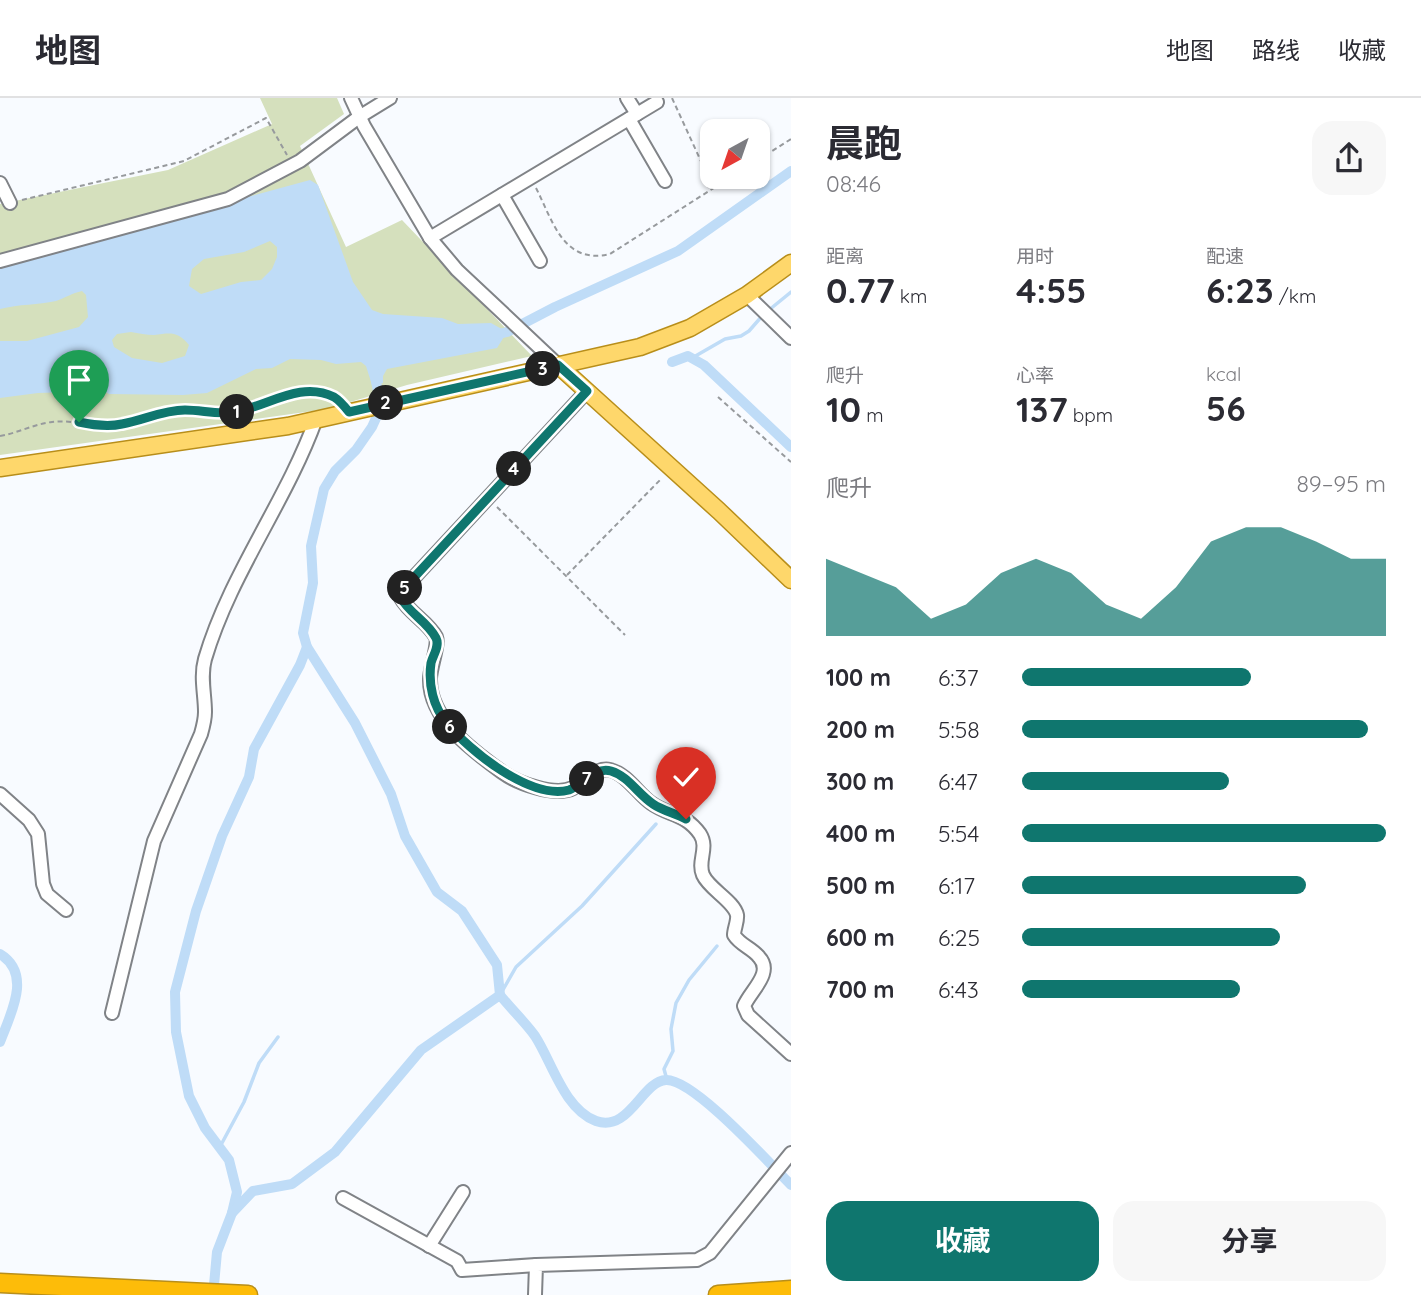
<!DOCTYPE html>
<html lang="zh">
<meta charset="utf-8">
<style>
:root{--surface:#fff;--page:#f7f7f7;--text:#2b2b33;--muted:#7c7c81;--line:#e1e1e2;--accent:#0f766e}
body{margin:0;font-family:Quicksand,"Noto Sans SC",sans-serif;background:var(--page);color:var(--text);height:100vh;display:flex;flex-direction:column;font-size:26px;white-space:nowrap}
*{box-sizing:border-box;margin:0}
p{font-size:23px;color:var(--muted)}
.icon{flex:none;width:38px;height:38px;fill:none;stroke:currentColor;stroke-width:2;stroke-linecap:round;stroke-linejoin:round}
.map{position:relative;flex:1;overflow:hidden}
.side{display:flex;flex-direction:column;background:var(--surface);width:630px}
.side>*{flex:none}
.needle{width:46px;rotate:220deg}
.buttons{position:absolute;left:700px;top:21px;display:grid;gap:14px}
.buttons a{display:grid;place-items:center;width:70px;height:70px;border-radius:14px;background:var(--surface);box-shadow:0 2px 5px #0004;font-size:35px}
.pin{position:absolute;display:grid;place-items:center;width:60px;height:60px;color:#fff;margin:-72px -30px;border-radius:50% 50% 50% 0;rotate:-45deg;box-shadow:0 0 7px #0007}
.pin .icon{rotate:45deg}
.km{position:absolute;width:35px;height:35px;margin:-18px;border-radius:50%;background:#222;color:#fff;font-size:19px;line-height:35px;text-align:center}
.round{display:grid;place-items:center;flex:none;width:74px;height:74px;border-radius:21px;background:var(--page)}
.head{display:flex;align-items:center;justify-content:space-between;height:119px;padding:0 35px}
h1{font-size:38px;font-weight:700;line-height:52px}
.stats{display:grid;grid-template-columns:repeat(3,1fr);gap:10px;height:119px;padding:7px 35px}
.stats div{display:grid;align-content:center}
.stats b{font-size:35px;font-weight:700}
.stats small{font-size:19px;font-weight:400}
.stats p{font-size:19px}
.chart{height:196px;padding:14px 35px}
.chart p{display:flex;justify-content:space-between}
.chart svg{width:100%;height:126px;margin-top:7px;fill:var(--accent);opacity:.7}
.action{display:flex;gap:14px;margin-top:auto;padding:14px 35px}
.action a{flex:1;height:80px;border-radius:21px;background:var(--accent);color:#fff;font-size:28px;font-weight:700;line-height:80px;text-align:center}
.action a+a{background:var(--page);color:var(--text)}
ul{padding:0 35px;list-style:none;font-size:23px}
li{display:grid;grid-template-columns:112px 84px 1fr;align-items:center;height:52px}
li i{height:18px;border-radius:9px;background:var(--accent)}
header{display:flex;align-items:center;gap:42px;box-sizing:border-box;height:98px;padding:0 35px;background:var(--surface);border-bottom:2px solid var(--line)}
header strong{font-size:33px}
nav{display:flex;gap:38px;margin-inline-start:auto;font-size:24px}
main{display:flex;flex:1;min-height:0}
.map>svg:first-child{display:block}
</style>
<header>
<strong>地图</strong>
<nav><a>地图</a><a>路线</a><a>收藏</a></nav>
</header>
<main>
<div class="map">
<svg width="791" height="1197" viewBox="0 0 791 1197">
<rect width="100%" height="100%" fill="#f8fbff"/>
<polygon fill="#d5e0bd" points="260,0 337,0 344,16 300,48 346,149 402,122 532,258 407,287 327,311 0,357 0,106 168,72 272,26"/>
<path fill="#bfdcf7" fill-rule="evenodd" d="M310 82 318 87 353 184 372 212 383 216 442 220 458 226 491 225 507 234 497 250 387 271 383 278V285L372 287 366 268 361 264 336 266 321 262 290 261 272 270 256 271 207 295 183 297 109 296 104 293 38 295 0 300V243H27L79 229 88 219 86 197 82 193C72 195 65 200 56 203 38 207 19 206 0 211V166ZM270 143 277 149V159L272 171 261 182 241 184 201 196 189 188 192 171 204 161 244 154ZM131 234C138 235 147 237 154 237 171 235 177 233 189 247L185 258 162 265 132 260 114 249 112 242 117 236Z"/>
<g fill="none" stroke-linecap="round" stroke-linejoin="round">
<g stroke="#bfdcf7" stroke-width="3.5">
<polyline points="769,212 791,194"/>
<polyline points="692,260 725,241 741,238 749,233 763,217"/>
<polyline points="500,897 516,869 582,808 656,726"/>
<polyline points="667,982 664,971 673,953 671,931 676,905 689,882 717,848"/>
<polyline points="217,1046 222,1045 244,1004 259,965 278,939"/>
</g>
<g stroke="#bfdcf7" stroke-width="10">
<polyline points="495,237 507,234 555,209 678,153 791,73"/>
<polyline points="672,264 688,258 704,267 791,349"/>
<polyline points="374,273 382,314 377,318 372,329 356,352 335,373 324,391 311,448 313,485 303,535 307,549 355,625 391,696 405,738 437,794 462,813 497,867 500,897"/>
<path d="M0 856C33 876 10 917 0 944"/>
<polyline points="232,1115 237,1094 229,1062 205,1030 189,998 176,934 175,894 196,813 222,738 249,679 254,651 300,567 307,549"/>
<path d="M214 1187 217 1154 232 1115 253 1093 292 1086 335 1054 421 952 500 897C511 911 525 924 535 938 552 964 564 1011 596 1023 629 1035 642 983 666 982 694 981 769 1065 791 1087"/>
</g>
<g stroke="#808387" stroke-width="16">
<g id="minor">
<polyline points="351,0 364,28 430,140 457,172 558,267"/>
<polyline points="627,0 637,16"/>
<polyline points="629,21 665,83"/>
<polyline points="0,85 10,105"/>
<polyline points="502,97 540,163"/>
<polyline points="430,140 657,4"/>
<polyline points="0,163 228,101 300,63 359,19 390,0"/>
<polyline points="747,197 791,240"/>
<path d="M587 293 407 487 401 500C409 515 428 524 436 539 439 547 430 570 430 581 429 621 473 653 502 674 517 685 555 699 573 690 584 684 596 669 610 672 627 676 638 696 651 705 669 718 685 715 700 736 709 750 697 763 703 777 709 791 734 803 737 817 738 823 734 831 734 837 740 847 752 850 759 859 774 875 750 893 744 908L748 917 791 956"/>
<polyline points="0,696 29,722 38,736 43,786 47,796 66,812"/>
<path d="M112 915 154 743 201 636C203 629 205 621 205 614 205 596 200 579 205 561 230 476 286 404 316 321"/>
<polyline points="343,1100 457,1163 462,1172 536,1167"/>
<polyline points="429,1148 463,1094"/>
<polyline points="535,1197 536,1167 697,1162 710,1155 791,1055"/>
</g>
</g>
<g stroke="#b88e1a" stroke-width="19">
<g id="major">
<polyline points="558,267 719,413 791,482"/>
<polyline points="0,370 288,328 640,249 690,230 747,197 791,165"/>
</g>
</g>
<g stroke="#b88e1a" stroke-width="21">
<g id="highway">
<polyline points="0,1185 248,1197"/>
<polyline points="718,1197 791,1192"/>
</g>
</g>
<g stroke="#979a9d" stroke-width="2" stroke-dasharray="5 3.5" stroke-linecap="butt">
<polyline points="672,0 710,83 708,93"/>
<polyline points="758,62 791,41"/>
<path d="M536 90C553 123 563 167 610 156L731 79"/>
<polyline points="22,102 184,63 266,20 287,57"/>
<polyline points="718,299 791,364"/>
<path d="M0 338C18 335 34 326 52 324 75 321 98 331 121 327 143 323 161 313 184 312 215 311 237 318 268 305 288 297 320 284 339 303"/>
<polyline points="497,409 625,537"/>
<polyline points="567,477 661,381"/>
</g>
<use href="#minor" stroke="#fff" stroke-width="12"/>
<use href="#major" stroke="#fed76b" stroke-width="16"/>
<use href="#highway" stroke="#fdbc09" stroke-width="18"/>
</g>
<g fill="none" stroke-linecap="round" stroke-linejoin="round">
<g stroke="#fff" stroke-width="14">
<path id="route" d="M79 324C93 327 108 329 122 326 144 322 163 312 185 312 202 312 218 317 234 314 267 309 300 282 334 299 339 302 345 309 349 314L558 267 587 293 407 487 401 500C409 515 428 524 436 540 440 548 433 557 431 565 428 586 433 609 447 625 469 653 531 702 569 692 583 687 595 668 611 673 628 678 638 696 653 706 663 713 675 715 686 721"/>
</g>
<use href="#route" stroke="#0f766e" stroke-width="9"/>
</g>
</svg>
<div class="buttons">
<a><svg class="needle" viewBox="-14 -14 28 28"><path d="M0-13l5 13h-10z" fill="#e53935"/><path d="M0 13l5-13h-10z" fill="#7c7c81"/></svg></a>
</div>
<div class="pin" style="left:79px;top:324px;background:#1e9e55"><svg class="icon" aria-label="arrive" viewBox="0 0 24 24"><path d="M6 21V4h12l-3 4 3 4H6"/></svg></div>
<div class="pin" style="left:686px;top:721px;background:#d93025"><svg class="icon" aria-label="check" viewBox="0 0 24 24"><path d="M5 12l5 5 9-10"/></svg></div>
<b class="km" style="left:237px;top:314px">1</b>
<b class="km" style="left:386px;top:305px">2</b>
<b class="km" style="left:543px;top:271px">3</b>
<b class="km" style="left:514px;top:371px">4</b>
<b class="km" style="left:405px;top:490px">5</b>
<b class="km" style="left:450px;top:629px">6</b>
<b class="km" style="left:587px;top:681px">7</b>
</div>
<section class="side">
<div class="head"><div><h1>晨跑</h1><p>08:46</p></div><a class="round"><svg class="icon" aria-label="share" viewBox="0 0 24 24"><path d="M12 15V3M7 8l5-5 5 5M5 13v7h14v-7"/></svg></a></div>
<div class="stats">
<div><p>距离</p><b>0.77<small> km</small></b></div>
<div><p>用时</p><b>4:55</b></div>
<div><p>配速</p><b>6:23<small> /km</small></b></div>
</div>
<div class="stats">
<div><p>爬升</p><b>10<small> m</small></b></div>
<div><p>心率</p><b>137<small> bpm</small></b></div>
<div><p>kcal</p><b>56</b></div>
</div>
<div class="chart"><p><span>爬升</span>89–95 m</p>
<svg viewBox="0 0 160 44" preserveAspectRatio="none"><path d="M0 44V17L10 22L20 27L30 38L40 33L50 22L60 17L70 22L80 33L90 38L100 27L110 11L120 6L130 6L140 11L150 17L160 17V44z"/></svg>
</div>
<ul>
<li><b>100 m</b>6:37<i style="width:63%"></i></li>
<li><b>200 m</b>5:58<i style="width:95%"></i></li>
<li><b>300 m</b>6:47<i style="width:57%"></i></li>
<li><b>400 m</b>5:54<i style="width:100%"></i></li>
<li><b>500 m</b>6:17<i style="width:78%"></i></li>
<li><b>600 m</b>6:25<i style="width:71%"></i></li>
<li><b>700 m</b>6:43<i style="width:60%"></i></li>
</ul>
<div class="action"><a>收藏</a><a>分享</a></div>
</section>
</main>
